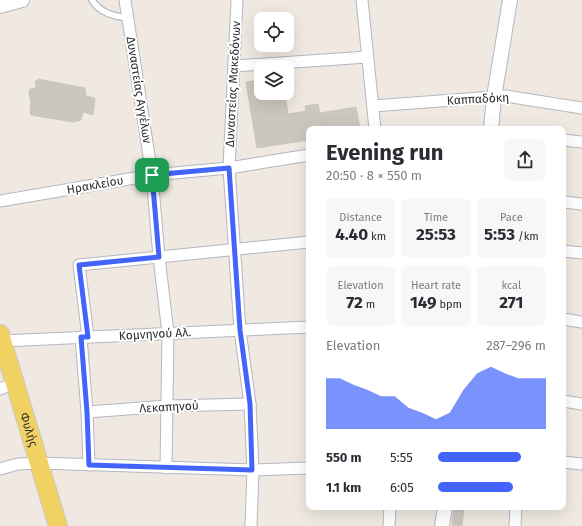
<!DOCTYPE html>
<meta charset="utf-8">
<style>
:root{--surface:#fff;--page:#f7f7f7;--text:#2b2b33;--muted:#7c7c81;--accent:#4264fb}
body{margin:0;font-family:"Fira Sans",sans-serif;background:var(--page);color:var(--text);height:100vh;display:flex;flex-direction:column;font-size:15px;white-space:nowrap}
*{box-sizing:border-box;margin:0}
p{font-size:13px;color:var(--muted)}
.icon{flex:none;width:22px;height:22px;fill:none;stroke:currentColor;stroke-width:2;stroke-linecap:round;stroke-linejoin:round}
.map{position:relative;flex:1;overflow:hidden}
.sheet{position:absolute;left:306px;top:126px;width:260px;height:384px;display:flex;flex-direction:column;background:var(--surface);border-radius:8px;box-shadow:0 4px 16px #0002}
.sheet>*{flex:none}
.fabs{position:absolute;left:254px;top:12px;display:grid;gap:8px}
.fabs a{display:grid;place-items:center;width:40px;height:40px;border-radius:8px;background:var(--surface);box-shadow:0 4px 16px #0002;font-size:20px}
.pin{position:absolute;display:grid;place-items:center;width:34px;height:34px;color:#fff;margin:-17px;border-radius:8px;box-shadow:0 2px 6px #0006}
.round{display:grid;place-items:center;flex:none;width:42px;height:42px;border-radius:8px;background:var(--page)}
.summary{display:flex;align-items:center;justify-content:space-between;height:68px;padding:0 20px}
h1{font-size:22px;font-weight:700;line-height:30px}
.metrics{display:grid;grid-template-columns:repeat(3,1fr);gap:6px;height:68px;padding:4px 20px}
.metrics div{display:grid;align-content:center;border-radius:8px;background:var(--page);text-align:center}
.metrics b{font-size:17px;font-weight:700}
.metrics small{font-size:11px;font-weight:400}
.metrics p{font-size:11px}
.chart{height:112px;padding:8px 20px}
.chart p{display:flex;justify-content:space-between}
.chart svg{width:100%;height:72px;margin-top:4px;fill:var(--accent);opacity:.7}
ul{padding:0 20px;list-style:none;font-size:13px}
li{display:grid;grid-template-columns:64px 48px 1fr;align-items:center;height:30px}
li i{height:10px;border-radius:5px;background:var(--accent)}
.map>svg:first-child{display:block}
</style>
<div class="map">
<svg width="582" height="526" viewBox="0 0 582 526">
<rect width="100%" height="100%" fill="#efe9e1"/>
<g fill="#cbc7bf" stroke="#cbc5ba">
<polygon points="38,79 85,88 86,96 95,98 93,115 83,112 81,120 73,122 31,115 30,111 31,102 29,93 30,89 36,88 35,82"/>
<polygon points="261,80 261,93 285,93 288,114 306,111 305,106 318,104 323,129 309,129 309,140 257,148 246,82"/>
<polygon points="356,107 360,129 323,129 320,113"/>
<polygon points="454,507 464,508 462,526 452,525"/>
</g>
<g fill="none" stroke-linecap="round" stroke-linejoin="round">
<g stroke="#b4b7c1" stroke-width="8">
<path id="service" d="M92 0C100 13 113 16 128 18"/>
</g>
<g stroke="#b4b7c1" stroke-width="13">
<g id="minor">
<polyline points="125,0 152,175 159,257 168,333 166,468"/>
<polyline points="237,0 229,168 240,330 250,404 253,470 251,526"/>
<polyline points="362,0 375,129"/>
<polyline points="235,66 367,57"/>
<polyline points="373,106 506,96 582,108"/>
<polyline points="563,140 582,142"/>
<polyline points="0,201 152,175 229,168 309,155"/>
<polyline points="563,202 582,204"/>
<polyline points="563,251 582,253"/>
<polyline points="563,319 582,322"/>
<polyline points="81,337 87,412 89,465"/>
<polyline points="88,337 79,265 309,242"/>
<polyline points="2,341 309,327"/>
<polyline points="0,389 15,383"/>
<polyline points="563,401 582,404"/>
<polyline points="87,412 168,406 250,404"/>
<polyline points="563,462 582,464"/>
<polyline points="0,469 18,464 39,463 253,470 309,468"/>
<polyline points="389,526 390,507"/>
<polyline points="515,526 516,507"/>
</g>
</g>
<g stroke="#b4b7c1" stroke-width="16">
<g id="tertiary">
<polyline points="0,6 22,0"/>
<polyline points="491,129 494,97 510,0"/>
<polyline points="442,526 445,507"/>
</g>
</g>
<g stroke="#c9c9c9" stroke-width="20">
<g id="primary">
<path id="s1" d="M0 334 58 526"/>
</g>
</g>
<use href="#service" stroke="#fff" stroke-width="5.5"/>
<use href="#minor" stroke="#fff" stroke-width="11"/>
<use href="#tertiary" stroke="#fff" stroke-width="14"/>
<use href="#primary" stroke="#f2d163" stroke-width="18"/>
</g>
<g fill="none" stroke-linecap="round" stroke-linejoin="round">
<g stroke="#fff" stroke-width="8">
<polygon id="route" points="229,168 240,330 250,404 252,470 89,465 87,412 81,337 88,337 79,265 159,257 152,175"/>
</g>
<use href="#route" stroke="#4264fb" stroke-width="5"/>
</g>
<g text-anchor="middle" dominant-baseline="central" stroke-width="4" stroke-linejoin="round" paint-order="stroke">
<g font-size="12" fill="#2e2e2e" stroke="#fff">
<text transform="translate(233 84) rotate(-87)">Δυναστείας Μακεδόνων</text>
<text transform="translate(139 90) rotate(81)">Δυναστείας Αγγέλων</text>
<text transform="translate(478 99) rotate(-3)">Καππαδόκη</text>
<text transform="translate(95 185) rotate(-10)">Ηρακλείου</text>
<text transform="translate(155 334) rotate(-3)">Κομνηνού Αλ.</text>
<text transform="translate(169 407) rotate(-3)">Λεκαπηνού</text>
<text stroke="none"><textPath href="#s1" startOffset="100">Φυλής</textPath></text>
</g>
</g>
</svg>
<div class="fabs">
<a><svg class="icon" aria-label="locate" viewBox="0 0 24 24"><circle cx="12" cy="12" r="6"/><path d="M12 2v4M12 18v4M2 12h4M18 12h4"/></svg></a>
<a><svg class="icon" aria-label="layers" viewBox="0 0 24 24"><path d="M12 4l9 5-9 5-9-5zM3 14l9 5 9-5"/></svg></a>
</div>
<div class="pin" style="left:152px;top:175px;background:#1e9e55"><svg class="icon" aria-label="arrive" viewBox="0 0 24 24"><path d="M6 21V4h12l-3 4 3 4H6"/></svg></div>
<section class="sheet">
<div class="summary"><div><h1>Evening run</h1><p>20:50 · 8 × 550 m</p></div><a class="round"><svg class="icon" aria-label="share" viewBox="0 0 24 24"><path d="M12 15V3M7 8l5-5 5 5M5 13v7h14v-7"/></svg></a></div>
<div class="metrics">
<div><p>Distance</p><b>4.40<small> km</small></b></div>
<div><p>Time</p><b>25:53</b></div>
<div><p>Pace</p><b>5:53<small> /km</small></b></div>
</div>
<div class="metrics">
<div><p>Elevation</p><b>72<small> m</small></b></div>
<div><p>Heart rate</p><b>149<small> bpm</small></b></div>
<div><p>kcal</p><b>271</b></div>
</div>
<div class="chart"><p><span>Elevation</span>287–296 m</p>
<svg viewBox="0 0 160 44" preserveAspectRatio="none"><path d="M0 44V13L10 13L20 17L30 20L40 24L50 24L60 31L70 34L80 38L90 34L100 20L110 10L120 6L130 10L140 13L150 13L160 13V44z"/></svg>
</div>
<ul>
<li><b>550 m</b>5:55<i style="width:77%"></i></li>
<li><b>1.1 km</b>6:05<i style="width:69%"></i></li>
</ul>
</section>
</div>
